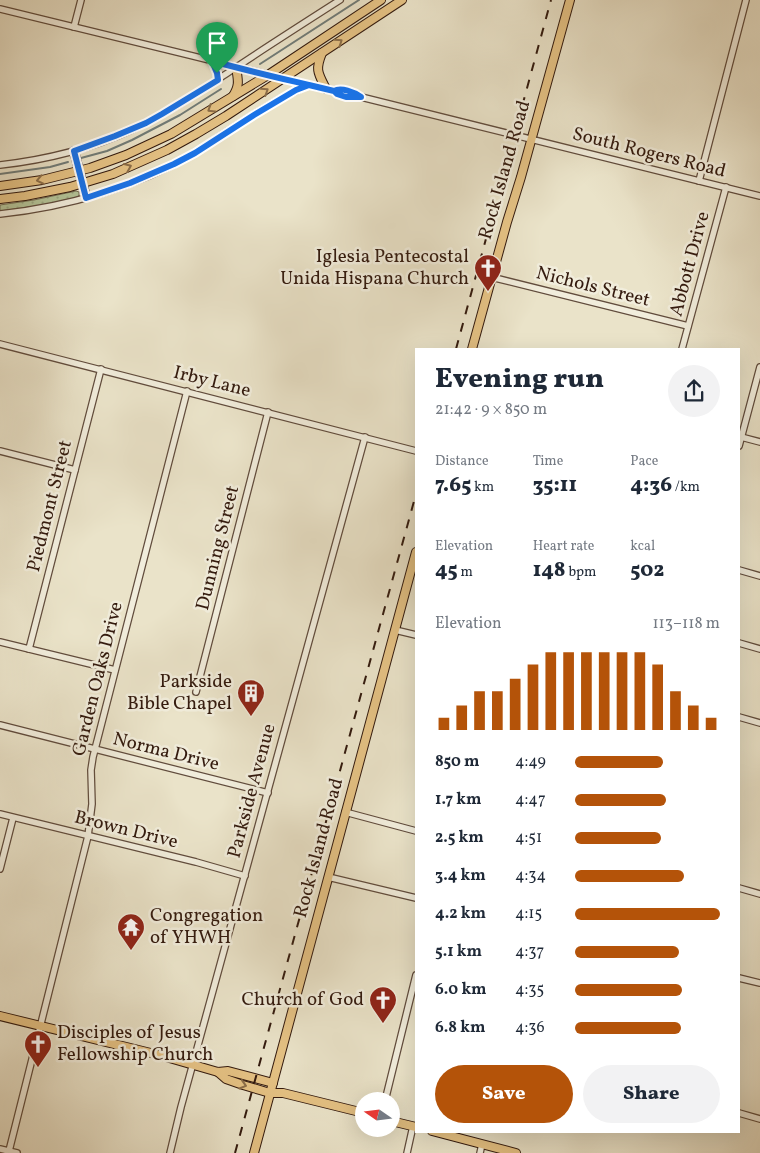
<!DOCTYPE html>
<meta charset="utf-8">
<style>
:root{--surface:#fff;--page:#f2f2f3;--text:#1f2937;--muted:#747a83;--accent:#b45309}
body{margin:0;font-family:Vollkorn,serif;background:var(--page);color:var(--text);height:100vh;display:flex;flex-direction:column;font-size:19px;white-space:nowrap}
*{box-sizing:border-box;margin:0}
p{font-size:16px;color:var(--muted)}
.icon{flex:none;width:28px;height:28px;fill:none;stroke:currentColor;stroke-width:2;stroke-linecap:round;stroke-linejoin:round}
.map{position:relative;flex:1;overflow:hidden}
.side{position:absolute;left:415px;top:348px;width:325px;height:785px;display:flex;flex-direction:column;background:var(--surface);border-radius:0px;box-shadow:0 5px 20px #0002}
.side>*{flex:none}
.needle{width:32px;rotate:284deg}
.tools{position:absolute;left:355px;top:1092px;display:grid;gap:10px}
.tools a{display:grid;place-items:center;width:45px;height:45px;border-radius:50%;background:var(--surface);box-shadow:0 5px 20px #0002;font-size:25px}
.pin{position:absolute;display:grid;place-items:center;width:42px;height:42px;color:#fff;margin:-51px -21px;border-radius:50% 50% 50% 0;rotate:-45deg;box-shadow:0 0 5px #0007}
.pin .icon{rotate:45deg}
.round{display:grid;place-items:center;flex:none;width:52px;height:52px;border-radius:26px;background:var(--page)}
.headline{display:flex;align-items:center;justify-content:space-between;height:85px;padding:0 20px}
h1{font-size:28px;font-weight:800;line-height:38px}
.metrics{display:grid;grid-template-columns:repeat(3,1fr);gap:8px;height:85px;padding:5px 20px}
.metrics div{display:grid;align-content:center}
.metrics b{font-size:21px;font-weight:800}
.metrics small{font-size:14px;font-weight:400}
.metrics p{font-size:14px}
.chart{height:140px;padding:10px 20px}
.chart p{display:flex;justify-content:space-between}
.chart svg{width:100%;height:90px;margin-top:5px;stroke:var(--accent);stroke-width:6}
.button{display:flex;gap:10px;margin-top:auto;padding:10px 20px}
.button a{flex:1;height:58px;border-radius:30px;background:var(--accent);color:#fff;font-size:20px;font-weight:800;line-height:58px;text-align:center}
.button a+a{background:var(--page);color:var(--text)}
ul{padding:0 20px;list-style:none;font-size:16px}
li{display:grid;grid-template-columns:80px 60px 1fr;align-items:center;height:38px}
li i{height:12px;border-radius:6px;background:var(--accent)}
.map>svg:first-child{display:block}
</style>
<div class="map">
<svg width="760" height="1153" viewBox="0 0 760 1153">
<defs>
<pattern id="grass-dots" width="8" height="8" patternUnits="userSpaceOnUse" patternTransform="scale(1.25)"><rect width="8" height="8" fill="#b4c499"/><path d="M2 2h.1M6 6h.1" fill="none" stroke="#9ba883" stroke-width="1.8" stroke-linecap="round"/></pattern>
</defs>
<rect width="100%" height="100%" fill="#eae3c9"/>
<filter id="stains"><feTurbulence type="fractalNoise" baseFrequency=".004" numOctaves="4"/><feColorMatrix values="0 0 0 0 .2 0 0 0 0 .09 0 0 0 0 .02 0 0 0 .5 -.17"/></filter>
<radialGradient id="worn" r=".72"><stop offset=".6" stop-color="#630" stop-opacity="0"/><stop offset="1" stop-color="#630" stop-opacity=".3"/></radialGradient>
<polygon fill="url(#grass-dots)" stroke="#746f54" points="76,191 79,192 79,195 78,197 43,205 0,211 0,205 34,200"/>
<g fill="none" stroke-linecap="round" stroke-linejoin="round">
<g stroke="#717c78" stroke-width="2">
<polyline points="260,64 359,0"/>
<polyline points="81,158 107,151 132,140 180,115 221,89"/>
<polyline points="0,174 50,167 68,162"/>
</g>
<g stroke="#614c3d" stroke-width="8">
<g id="minor">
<path d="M0 9C111 36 223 63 334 91 340 98 352 98 361 97"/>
<polyline points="74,27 81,0"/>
<polyline points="212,61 216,69 218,80"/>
<polyline points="334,91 337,89 356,94 361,97 760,196"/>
<path d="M0 165C45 160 90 149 131 130 167 114 200 91 232 70 268 46 304 23 340 0"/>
<polyline points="699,181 746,0"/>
<path d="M0 214C67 207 136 187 195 153 204 148 212 142 220 136 248 118 278 98 309 85"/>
<polyline points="491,277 688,326"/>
<polyline points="0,344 416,451"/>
<polyline points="682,349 726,187"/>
<polyline points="741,437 760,442"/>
<polyline points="739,446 760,367"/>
<polyline points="0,451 75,470"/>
<polyline points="739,570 760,576"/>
<polyline points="395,630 416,635"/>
<polyline points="0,642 115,670"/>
<polyline points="739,643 760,649"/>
<polyline points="29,649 101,369"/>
<polyline points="196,692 268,412"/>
<polyline points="739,717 760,723"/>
<polyline points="0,725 268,793"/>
<polyline points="345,812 416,831"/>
<polyline points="0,814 196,862 245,876"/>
<polyline points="0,869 13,818"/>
<polyline points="328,877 416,898"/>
<polyline points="739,888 760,894"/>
<polyline points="739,978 760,983"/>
<polyline points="385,1101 416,975"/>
<polyline points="739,1113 760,1119"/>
<polyline points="0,1149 17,1153"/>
<polyline points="9,1151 88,836 92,804 91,770 93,757 187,391"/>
<polyline points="170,1153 181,1107 365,437"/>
<polyline points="407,1153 413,1126"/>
<polyline points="480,1153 482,1144"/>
</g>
</g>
<g stroke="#331a0e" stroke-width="10">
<g id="major">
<path d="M322 53C315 70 318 73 326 89"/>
<path d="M233 96C240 85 238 80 236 67"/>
<polyline points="74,151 86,197"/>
<polyline points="0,186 42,180 90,168 126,155 171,134 268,75 381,0"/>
<polyline points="0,199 25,196 70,187 113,174 167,150 196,134 226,116 402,0"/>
<polyline points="472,349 507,222 521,177 570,0"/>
<polyline points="0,1016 159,1055 218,1072 228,1071 273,1083"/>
<polyline points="218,1072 226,1079 243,1085 270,1093 283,1093 364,1113"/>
<polyline points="391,1121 416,1127"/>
<polyline points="432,1131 516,1153"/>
<polyline points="254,1153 416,552"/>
</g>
</g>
<use href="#minor" stroke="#f1eddc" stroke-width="5.5"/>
<use href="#major" stroke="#e5c284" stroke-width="8"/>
<g stroke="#331a0e" stroke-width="2" stroke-dasharray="9 9" stroke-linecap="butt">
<polyline points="456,349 551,0"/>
<polyline points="235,1153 416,494"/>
</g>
</g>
<defs><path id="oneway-chevron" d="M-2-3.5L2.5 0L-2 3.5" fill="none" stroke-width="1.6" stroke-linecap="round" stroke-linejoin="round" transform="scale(1.25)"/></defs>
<g stroke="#8c6e49">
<use href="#oneway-chevron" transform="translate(339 42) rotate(-34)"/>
<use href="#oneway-chevron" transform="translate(265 91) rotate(-33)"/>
<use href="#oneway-chevron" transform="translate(211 109) rotate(148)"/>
<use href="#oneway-chevron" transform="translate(128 167) rotate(-23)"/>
<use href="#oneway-chevron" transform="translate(40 180) rotate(168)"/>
<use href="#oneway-chevron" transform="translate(243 1085) rotate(17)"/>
</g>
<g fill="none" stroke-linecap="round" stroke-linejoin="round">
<g stroke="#fff" stroke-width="10">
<path id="route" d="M217 73 218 80 162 114 146 123 115 136 74 151 86 198 130 183 174 164 195 153 254 115 296 90 309 85 334 91 337 94 346 97H361C354 92 341 87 334 91 293 81 252 72 212 61L217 73"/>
</g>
<use href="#route" stroke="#1a73e8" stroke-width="6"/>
</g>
<defs>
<g id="church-pin" transform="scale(1.4375)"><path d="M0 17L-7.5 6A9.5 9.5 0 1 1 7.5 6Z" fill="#8f2418" stroke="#f1eddc"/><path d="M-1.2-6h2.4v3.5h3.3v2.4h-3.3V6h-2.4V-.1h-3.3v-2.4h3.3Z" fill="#fff"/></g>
<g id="building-pin" transform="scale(1.4375)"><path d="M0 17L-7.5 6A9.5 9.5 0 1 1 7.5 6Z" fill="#8f2418" stroke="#f1eddc"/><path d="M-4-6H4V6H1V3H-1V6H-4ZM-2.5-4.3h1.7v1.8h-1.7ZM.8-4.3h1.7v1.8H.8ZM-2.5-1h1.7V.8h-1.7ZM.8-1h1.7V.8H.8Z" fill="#fff"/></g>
<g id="temple-pin" transform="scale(1.4375)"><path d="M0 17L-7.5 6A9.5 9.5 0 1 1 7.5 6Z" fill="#8f2418" stroke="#f1eddc"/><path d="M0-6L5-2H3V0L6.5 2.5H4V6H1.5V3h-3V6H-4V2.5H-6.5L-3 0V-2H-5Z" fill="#fff"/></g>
</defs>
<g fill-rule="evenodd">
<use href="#church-pin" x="488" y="268"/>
<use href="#building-pin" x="251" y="693"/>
<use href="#temple-pin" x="131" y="927"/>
<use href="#church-pin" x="383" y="1000"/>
<use href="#church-pin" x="38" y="1044"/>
</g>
<g text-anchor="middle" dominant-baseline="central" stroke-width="5" stroke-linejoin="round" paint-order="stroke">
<g font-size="19" fill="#331a0e" stroke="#f1eddc">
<text transform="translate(649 153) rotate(14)">South Rogers Road</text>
<text transform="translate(505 170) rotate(-74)">Rock Island Road</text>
<text transform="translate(690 264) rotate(-75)">Abbott Drive</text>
<text transform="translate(593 287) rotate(14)">Nichols Street</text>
<text transform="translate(212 382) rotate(14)">Irby Lane</text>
<text transform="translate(50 506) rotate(-76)">Piedmont Street</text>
<text transform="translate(218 548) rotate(-76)">Dunning Street</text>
<text transform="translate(98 679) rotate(-76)">Garden Oaks Drive</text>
<text transform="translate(166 752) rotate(14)">Norma Drive</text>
<text transform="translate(252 791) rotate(-75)">Parkside Avenue</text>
<text transform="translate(126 830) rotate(14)">Brown Drive</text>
<text transform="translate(319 848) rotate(-75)">Rock Island Road</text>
</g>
<g font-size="19" fill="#331a0e" stroke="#f1eddc" text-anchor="end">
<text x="469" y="257">Iglesia Pentecostal<tspan x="469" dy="22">Unida Hispana Church</tspan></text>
<text x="232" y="682">Parkside<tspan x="232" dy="22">Bible Chapel</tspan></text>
<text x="150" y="916" text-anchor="start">Congregation<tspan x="150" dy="22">of YHWH</tspan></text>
<text x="364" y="1000">Church of God</text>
<text x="57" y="1033" text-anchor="start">Disciples of Jesus<tspan x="57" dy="22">Fellowship Church</tspan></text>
</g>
</g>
<rect width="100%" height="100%" filter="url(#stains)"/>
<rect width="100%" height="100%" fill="url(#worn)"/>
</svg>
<div class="tools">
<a><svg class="needle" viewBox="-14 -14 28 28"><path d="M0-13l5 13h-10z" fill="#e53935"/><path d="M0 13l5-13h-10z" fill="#747a83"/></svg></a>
</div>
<div class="pin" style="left:217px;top:73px;background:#1e9e55"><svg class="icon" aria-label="arrive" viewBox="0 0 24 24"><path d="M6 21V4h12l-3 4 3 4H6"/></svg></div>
<section class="side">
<div class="headline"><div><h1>Evening run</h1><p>21:42 · 9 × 850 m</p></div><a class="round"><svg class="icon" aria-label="share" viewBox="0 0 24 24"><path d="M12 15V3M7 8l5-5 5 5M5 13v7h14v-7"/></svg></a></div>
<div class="metrics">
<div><p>Distance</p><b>7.65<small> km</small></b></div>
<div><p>Time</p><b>35:11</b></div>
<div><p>Pace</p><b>4:36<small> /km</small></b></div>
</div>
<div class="metrics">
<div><p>Elevation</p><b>45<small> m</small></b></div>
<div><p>Heart rate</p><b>148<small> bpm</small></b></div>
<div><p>kcal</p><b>502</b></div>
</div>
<div class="chart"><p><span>Elevation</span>113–118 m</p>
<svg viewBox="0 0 160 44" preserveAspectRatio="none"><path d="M5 44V38M15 44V32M25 44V25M35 44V25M45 44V19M55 44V12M65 44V6M75 44V6M85 44V6M95 44V6M105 44V6M115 44V6M125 44V12M135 44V25M145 44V32M155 44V38"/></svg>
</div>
<ul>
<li><b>850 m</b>4:49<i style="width:61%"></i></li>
<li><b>1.7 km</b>4:47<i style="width:63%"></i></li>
<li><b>2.5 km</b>4:51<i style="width:59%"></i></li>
<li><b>3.4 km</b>4:34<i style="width:75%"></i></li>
<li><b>4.2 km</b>4:15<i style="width:100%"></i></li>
<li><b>5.1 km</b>4:37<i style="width:72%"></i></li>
<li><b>6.0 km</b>4:35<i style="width:74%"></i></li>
<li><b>6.8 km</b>4:36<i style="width:73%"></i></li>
</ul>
<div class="button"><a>Save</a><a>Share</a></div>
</section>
</div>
